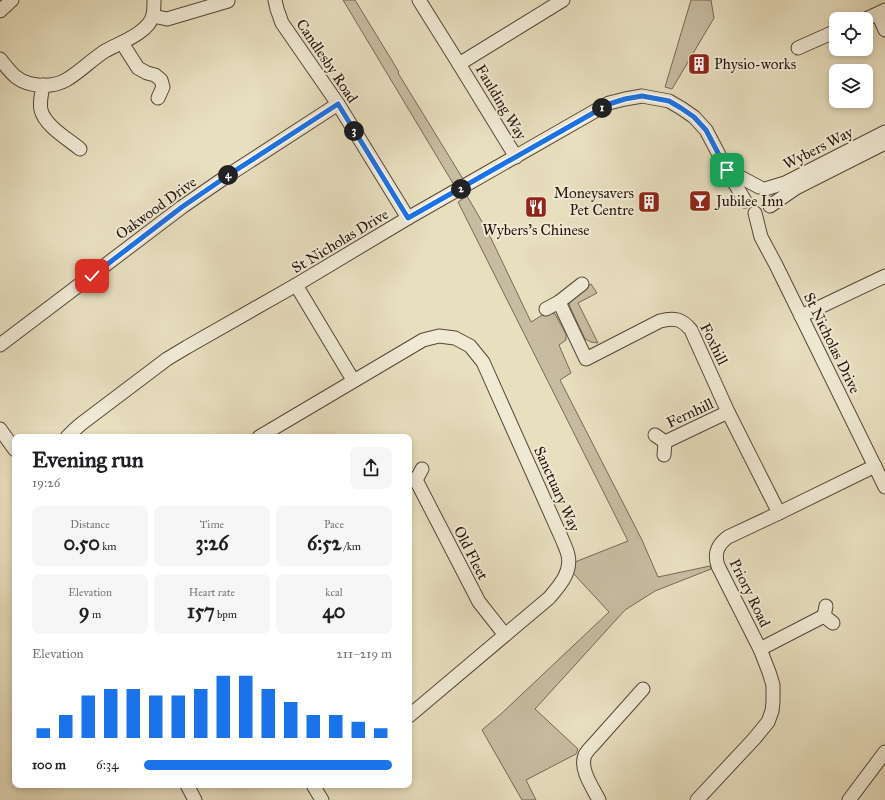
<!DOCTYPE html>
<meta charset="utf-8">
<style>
:root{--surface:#fff;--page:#f6f6f6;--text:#202124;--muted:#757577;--accent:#1a73e8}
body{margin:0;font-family:"IM FELL Great Primer",serif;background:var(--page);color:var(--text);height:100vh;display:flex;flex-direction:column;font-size:15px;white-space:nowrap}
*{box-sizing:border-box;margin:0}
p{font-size:13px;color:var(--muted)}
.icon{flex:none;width:22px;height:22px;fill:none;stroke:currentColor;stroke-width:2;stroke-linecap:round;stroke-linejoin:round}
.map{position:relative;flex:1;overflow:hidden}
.drawer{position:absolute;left:12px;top:434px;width:400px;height:354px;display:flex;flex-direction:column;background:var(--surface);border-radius:8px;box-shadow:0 2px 6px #0003}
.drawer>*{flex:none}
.tools{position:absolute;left:829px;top:12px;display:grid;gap:8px}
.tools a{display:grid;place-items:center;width:44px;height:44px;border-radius:8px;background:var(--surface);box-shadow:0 2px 6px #0003;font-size:20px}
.pin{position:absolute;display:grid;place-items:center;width:34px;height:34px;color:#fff;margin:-17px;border-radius:8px;box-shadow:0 2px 6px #0006}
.km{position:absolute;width:20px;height:20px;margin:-10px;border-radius:50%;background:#222;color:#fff;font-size:11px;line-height:20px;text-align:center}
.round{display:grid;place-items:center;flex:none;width:42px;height:42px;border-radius:8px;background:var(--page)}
.headline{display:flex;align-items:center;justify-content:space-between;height:68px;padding:0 20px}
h1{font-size:22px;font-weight:700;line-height:30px}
.figures{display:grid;grid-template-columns:repeat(3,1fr);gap:6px;height:68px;padding:4px 20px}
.figures div{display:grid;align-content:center;border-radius:8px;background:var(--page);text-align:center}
.figures b{font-size:20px;font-weight:700}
.figures small{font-size:11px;font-weight:400}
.figures p{font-size:11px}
.chart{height:112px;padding:8px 20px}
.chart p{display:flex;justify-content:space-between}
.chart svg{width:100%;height:72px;margin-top:4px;stroke:var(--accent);stroke-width:6}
ul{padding:0 20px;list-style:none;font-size:13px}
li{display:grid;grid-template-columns:64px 48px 1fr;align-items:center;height:30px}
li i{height:10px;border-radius:5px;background:var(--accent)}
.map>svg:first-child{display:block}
</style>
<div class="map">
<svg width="885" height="800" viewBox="0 0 885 800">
<rect width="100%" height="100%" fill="#e8dfbf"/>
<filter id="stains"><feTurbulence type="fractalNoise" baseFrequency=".005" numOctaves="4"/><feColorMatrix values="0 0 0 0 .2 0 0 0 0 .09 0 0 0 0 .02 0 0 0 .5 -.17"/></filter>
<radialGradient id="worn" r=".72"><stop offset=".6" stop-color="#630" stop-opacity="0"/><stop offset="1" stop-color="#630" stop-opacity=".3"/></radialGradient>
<g fill="#c7bca1" stroke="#766856">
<polygon points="343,0 355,0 399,72 398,73 463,179 454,185"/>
<polygon points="691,0 711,0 714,18 672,89 665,87"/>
<polygon points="467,196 488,232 531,322 544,314 550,312 555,314 566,334 566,340 559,345 571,373 560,380 642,540 658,577 710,566 711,569 655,591 625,610 535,709 578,749 576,754 526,780 536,800 522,800 482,730 502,713 609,612 573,573 575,562 628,541 458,202"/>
<path d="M591 284 597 293 578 303 598 343 591 342 585 339 570 307C569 303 569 300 572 296Z"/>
</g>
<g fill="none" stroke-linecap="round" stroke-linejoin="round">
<g stroke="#564639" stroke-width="15">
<g id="street">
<polyline points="275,0 277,9 282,23 338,104 408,218"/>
<polyline points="419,0 459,64 516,157"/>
<polyline points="0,11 12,0"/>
<polyline points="878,14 885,30"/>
<polyline points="153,16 167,19 228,1"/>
<polyline points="866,19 885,10"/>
<polyline points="122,43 138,68 147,73 155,75 161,80 163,87 158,98"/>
<polyline points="798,48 836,31"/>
<path d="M0 59C5 65 10 72 16 77 29 87 52 88 66 80 80 72 91 60 105 51 119 43 149 33 153 15 154 10 154 5 154 0"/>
<polyline points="459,64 563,0"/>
<path d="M43 85C42 93 39 102 41 110 45 126 68 139 80 149"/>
<polyline points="729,171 759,187"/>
<polyline points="765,189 785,183 885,132"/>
<polyline points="770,206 796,188 885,143"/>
<polyline points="755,213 761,237 776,265 885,487"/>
<polyline points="296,285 353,380"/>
<path d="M559 302 586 359 660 321C674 317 682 319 691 330L728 412 779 513"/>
<polyline points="546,309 559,302 582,284"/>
<polyline points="801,316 885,276"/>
<polyline points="0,345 182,207 230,174 338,104"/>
<polyline points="0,429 15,450"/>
<polyline points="655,435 665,442 664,455"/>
<polyline points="67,437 73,431 81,424 167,359 187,347 296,285 408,218 609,103 625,99 642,96 669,101 681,108 694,117 706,130 727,170 745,201"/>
<path d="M259 437 423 340 439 336 455 338 470 346 483 362 562 539C564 544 567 550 568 555 572 572 560 585 549 598L409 716"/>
<polyline points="665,442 728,412"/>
<polyline points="409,479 416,480 422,469"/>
<polyline points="416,480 479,602 505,635"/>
<polyline points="826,606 824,616 833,623"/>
<polyline points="760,649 824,616"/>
<polyline points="187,785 195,800"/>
<polyline points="313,785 322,800"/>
<path d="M599 800C593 788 579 769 585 755 587 751 590 748 593 745L643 689"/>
<path d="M697 800 754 739 768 722 772 711 773 702V685L769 672 760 649 718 566C714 554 717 545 728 537L779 513 875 466"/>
<polyline points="849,800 885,752"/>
</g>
</g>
<use href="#street" stroke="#f0ead5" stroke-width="13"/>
</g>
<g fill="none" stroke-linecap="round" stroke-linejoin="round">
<g stroke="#fff" stroke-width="8">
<polyline id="route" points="92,276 182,207 230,174 338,104 408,218 609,104 625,99 642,96 669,101 681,108 694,117 706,130 727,170"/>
</g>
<use href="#route" stroke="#1a73e8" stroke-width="5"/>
</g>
<defs>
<g id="building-square" transform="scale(1.15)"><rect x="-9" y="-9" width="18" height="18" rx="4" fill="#8f2418" stroke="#f0ead5"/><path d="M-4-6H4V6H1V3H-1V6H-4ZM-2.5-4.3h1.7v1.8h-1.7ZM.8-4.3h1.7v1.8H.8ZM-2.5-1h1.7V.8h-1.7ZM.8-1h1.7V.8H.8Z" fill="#fff"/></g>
<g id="bar-square" transform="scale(1.15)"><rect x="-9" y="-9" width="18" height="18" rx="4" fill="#8f2418" stroke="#f0ead5"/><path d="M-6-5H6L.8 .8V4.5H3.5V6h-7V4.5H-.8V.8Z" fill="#fff"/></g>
<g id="restaurant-square" transform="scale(1.15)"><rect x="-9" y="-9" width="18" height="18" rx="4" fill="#8f2418" stroke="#f0ead5"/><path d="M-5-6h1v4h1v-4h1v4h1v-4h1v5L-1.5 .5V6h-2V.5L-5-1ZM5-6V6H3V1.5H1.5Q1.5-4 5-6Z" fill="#fff"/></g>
</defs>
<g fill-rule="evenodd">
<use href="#building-square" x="699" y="64"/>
<use href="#bar-square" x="700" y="201"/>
<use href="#building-square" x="649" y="202"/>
<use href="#restaurant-square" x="536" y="207"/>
</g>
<g text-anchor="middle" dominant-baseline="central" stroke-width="4" stroke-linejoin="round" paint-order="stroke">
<g font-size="15" fill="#25130c" stroke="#f0ead5">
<text transform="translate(327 61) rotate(56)">Candlesby Road</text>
<text transform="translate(501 102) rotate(59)">Faulding Way</text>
<text transform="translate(818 148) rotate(-27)">Wybers Way</text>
<text transform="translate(156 208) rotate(-36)">Oakwood Drive</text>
<text transform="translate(340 241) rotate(-31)">St Nicholas Drive</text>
<text transform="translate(832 343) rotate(64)">St Nicholas Drive</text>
<text transform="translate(714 344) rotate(64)">Foxhill</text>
<text transform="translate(690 413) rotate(-25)">Fernhill</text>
<text transform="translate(557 489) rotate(66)">Sanctuary Way</text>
<text transform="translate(471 553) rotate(63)">Old Fleet</text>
<text transform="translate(750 593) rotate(64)">Priory Road</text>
</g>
<g font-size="15" fill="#25130c" stroke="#f0ead5" text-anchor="start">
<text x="714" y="64">Physio-works</text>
<text x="634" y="193" text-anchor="end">Moneysavers<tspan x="634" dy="17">Pet Centre</tspan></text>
<text x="716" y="201">Jubilee Inn</text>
<text x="536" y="230" text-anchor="middle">Wybers's Chinese</text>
</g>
</g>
<rect width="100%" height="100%" filter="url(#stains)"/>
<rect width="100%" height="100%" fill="url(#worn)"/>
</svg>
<div class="tools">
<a><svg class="icon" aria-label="locate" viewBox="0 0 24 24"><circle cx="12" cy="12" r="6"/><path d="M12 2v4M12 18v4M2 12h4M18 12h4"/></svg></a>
<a><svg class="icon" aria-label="layers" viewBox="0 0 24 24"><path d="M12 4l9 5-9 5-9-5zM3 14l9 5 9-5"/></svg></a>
</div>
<div class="pin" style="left:727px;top:170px;background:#1e9e55"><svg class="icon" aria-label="arrive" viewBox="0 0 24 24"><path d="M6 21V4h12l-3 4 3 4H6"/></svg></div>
<div class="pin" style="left:92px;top:276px;background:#d93025"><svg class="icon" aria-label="check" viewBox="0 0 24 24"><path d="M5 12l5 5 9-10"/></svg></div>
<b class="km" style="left:602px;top:108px">1</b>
<b class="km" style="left:461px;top:189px">2</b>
<b class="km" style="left:354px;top:131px">3</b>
<b class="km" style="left:228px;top:175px">4</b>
<section class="drawer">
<div class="headline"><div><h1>Evening run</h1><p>19:26</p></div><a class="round"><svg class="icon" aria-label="share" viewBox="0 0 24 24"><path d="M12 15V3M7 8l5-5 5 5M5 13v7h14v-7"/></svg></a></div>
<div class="figures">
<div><p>Distance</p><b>0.50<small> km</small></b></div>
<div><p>Time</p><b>3:26</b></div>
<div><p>Pace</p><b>6:52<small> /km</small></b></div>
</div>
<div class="figures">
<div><p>Elevation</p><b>9<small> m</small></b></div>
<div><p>Heart rate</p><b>157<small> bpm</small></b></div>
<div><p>kcal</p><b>40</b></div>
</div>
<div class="chart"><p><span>Elevation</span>211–219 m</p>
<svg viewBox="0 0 160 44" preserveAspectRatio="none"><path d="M5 44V38M15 44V30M25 44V18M35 44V14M45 44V14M55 44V18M65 44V18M75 44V14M85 44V6M95 44V6M105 44V14M115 44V22M125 44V30M135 44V30M145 44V34M155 44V38"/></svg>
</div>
<ul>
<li><b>100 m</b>6:34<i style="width:100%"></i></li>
</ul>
</section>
</div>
